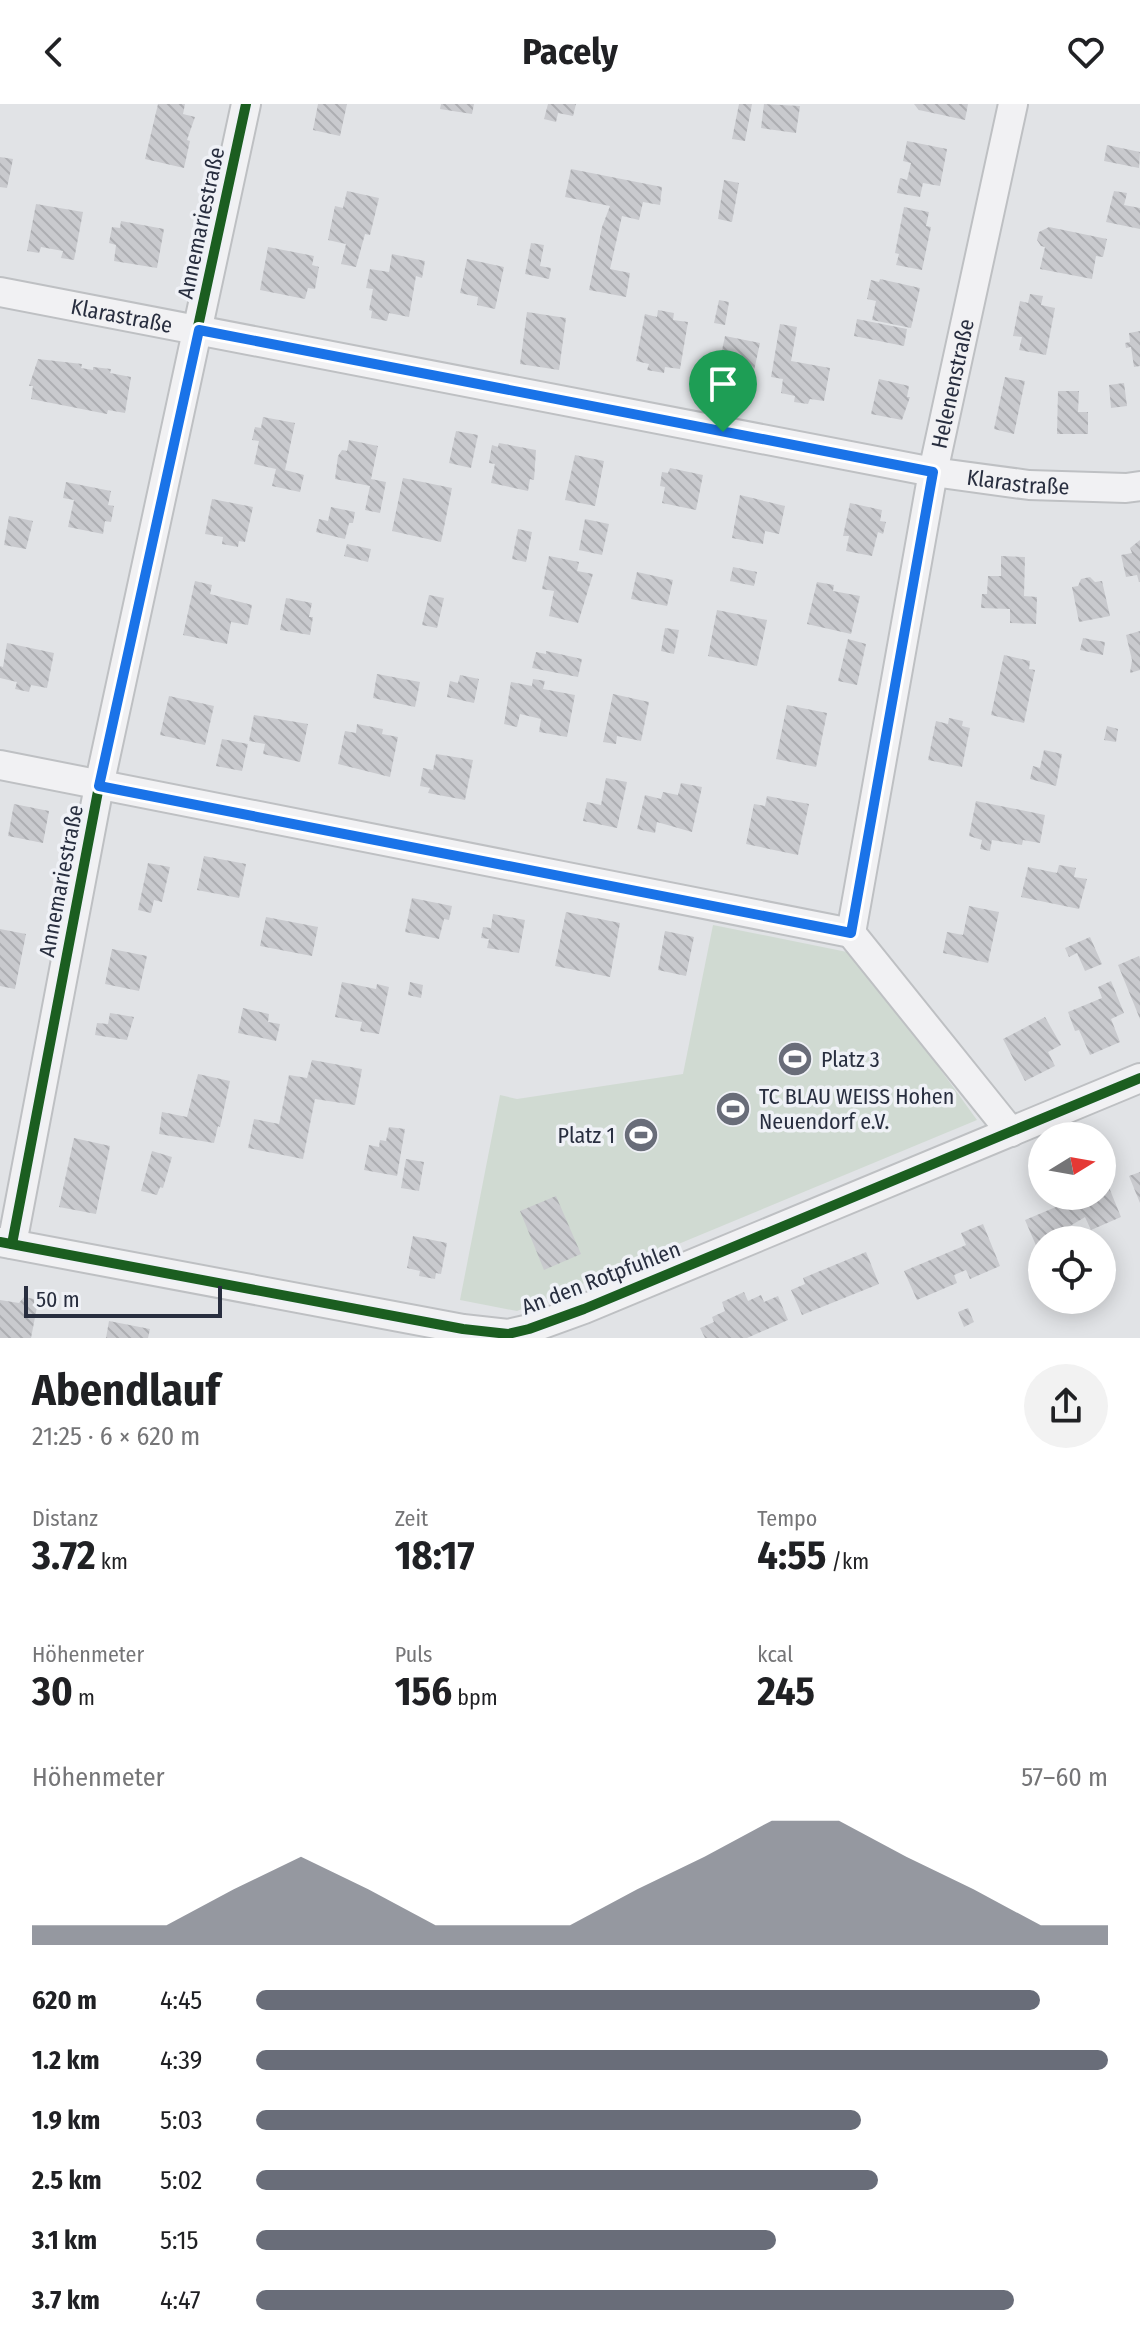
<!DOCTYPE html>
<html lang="de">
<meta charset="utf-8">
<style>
:root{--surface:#fff;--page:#f2f2f2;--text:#202124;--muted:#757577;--accent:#696d79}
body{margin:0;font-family:"Fira Sans Condensed",sans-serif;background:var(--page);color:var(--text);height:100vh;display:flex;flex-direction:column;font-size:30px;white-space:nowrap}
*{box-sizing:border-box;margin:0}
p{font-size:26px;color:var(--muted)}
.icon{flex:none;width:44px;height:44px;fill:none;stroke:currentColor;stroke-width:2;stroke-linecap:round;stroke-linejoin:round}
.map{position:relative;height:1234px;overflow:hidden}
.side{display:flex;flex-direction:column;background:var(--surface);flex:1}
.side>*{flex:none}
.needle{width:52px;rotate:79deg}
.fabs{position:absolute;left:1028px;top:1018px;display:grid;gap:16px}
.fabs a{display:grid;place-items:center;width:88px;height:88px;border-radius:50%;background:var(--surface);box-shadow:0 4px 20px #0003;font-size:40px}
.scale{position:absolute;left:24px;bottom:20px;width:198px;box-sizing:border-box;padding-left:8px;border:4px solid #282e3f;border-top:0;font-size:22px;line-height:28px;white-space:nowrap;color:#282e3f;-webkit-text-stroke:6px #eff1f6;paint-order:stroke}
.pin{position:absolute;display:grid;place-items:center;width:68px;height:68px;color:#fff;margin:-82px -34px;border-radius:50% 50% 50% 0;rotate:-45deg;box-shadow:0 0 8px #0007}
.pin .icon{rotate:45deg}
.round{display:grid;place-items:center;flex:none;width:84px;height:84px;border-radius:42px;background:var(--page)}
.summary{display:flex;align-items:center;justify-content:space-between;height:136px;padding:0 32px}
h1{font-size:44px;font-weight:700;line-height:60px}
.metrics{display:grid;grid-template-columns:repeat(3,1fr);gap:12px;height:136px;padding:8px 32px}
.metrics div{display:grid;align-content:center}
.metrics b{font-size:40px;font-weight:700}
.metrics small{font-size:22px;font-weight:400}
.metrics p{font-size:22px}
.chart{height:224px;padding:16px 32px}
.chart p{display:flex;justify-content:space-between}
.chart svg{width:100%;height:144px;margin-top:8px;fill:var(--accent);opacity:.7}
ul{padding:0 32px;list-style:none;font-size:26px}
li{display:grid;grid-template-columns:128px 96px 1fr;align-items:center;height:60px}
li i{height:20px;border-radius:10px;background:var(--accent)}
header{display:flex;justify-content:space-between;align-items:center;height:104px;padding:0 32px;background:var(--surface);font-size:36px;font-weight:700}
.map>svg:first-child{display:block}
</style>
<header><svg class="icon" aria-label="back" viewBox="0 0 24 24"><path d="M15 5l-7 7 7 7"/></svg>Pacely<svg class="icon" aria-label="heart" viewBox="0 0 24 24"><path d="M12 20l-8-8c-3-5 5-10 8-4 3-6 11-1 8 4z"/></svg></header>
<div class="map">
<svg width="1140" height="1234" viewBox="0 0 1140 1234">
<defs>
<pattern id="building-back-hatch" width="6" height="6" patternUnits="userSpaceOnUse" patternTransform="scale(2)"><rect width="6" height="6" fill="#c9cace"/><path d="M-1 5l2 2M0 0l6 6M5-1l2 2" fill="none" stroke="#adaeb2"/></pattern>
</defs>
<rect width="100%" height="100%" fill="#e1e3e6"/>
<polygon fill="#d0dad2" points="713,821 847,848 864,860 977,1016 517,1207 460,1196 500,991 517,995 683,970"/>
<g fill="url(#building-back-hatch)">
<polygon points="158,0 185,0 183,10 195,13 187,36 190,37 184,64 145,55"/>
<polygon points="318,0 347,0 340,32 313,26"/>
<polygon points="441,0 474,0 472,10 440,5"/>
<polygon points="548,0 576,0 573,12 558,9 556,18 544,15"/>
<polygon points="739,0 752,0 745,37 732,35"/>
<polygon points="764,0 800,2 796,29 761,24"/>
<polygon points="914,0 968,0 965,16 919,6"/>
<polygon points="907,37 947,45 940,82 923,79 920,93 897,89 900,74 907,76 911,59 903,57"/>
<polygon points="1107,41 1140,48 1139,64 1104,57"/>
<polygon points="0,53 13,55 7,84 0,83"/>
<polygon points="571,65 662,83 660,101 643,98 639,116 622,112 610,165 630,169 626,193 589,186 602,123 610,102 565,93"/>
<polygon points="724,76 739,79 732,118 718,115"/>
<polygon points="347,87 379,94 370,131 365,130 356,163 341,160 346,140 328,136 335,102 343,104"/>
<polygon points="1114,87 1127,89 1124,101 1140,104 1140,125 1106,118"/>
<polygon points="36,100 83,108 74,156 61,154 63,147 41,143 39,149 27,147"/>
<polygon points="904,103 929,108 926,122 931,123 922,166 896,161 899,150 895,149"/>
<polygon points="121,117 164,125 157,164 114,157 116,141 109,139 112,123 120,124"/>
<polygon points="1049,123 1107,135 1103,153 1096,152 1092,175 1040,165 1045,143 1041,142 1037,136 1039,128"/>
<polygon points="531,139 544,141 540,162 551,164 549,175 525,170"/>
<polygon points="268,143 314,152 312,161 319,163 315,185 308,184 305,195 260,186"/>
<polygon points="392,150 425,157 422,174 416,172 409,213 389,209 387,217 371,214 372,207 369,206 373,185 366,184 370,165 389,168"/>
<polygon points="467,155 504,163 495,205 477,201 478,193 460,189"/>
<polygon points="880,175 920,184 911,224 872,216 876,197 867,195 871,176 879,178"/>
<polygon points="1030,190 1043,192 1041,201 1055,204 1046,251 1019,246 1022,233 1013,232 1020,197 1028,199"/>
<polygon points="719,196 729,198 725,221 714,219"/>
<polygon points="658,206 674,209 673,216 688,218 680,265 665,263 664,269 647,266 649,260 636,257 645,210 657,213"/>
<polygon points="527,208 566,214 559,266 520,260"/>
<polygon points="857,215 907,225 904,242 854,232"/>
<polygon points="780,220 797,223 791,257 830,264 824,297 810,295 808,300 794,298 795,292 781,289 783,275 771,273"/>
<polygon points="1140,227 1140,262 1134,263 1131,243 1126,244 1125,239 1130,238 1129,229"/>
<polygon points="725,232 760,239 752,276 717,270"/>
<polygon points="38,255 82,260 81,264 93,266 93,263 111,265 110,269 131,273 125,309 108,306 107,310 31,295 33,282 29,282"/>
<polygon points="1005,273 1025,277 1014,330 994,325"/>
<polygon points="879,275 909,282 907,293 910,293 902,316 871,310"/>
<polygon points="1124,279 1127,302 1111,304 1109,281"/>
<polygon points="1058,287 1079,287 1078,308 1088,308 1088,330 1057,330"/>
<polygon points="263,313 295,319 285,366 304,371 300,388 272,382 276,365 254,360 259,337 252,336 255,323 261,324"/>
<polygon points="456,327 478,331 471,364 449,359"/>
<polygon points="349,336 378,342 371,375 386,378 380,409 365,406 370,382 335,375 338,352 342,346 347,347"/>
<polygon points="499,339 536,346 534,376 530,375 528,387 491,379 495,360 489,359 492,341 498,343"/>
<polygon points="575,351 604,357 595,402 565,396"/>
<polygon points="670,364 703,371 696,406 662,399 665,383 660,382 662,368 668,369"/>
<polygon points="403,374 452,384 441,438 392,427"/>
<polygon points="66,378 111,387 108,401 114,402 111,418 105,417 103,430 68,423 74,396 63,394"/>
<polygon points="740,391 785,402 779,430 765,427 763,440 732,434"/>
<polygon points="212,395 253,403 245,438 239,437 238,443 222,440 223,433 205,430"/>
<polygon points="850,399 882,406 880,417 886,418 883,430 878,428 872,452 846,447 849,432 843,432"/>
<polygon points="331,403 355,408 353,419 349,419 345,435 316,428 319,415 328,417"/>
<polygon points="9,412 33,417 26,445 4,441"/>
<polygon points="585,415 609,420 602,451 579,446"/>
<polygon points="518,425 532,428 526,458 512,455"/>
<polygon points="1140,436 1140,478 1139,478 1137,471 1126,473 1121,451 1132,449 1130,444"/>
<polygon points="347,440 371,445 368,458 344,452"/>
<polygon points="549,452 579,458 577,467 593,470 578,519 549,512 554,487 542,485"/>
<polygon points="1001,452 1025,453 1024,492 1037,493 1036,520 1010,519 1010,505 981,504 982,490 987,490 988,472 1001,472"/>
<polygon points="733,463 757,468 754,482 730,477"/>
<polygon points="637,468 673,476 667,502 631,495"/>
<polygon points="1090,473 1095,478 1102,477 1110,512 1079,518 1072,483 1078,482 1081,475"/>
<polygon points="195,477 212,481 210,490 252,501 248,521 231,518 227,540 183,531"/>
<polygon points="817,478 834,481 833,487 860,492 851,530 807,520"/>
<polygon points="429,491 444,494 437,524 422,521"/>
<polygon points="286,494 312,499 309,513 313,513 310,531 280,526"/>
<polygon points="717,506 767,516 757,562 708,552"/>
<polygon points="665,524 679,526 674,550 661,547"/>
<polygon points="1140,527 1140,566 1130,569 1132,556 1126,531"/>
<polygon points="1083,534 1105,538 1103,551 1080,546"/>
<polygon points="848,535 866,540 857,581 838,577"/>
<polygon points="7,539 54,549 47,584 31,581 29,588 15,585 17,578 0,574 0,562 3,563"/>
<polygon points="546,547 582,555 578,573 532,564 536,548 546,550"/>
<polygon points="1004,551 1030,557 1029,565 1035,566 1024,619 991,611"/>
<polygon points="377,570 420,578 415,603 373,594"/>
<polygon points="460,571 479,575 474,599 447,593 450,577 458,579"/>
<polygon points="533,575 545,577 543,585 575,591 567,633 539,628 541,615 520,610 517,623 504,620 511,578 532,582"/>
<polygon points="613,590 649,598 641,637 617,632 616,640 603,638"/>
<polygon points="169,592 214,602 205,641 160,631"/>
<polygon points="787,601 827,609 816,663 776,655"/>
<polygon points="254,611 308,620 300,658 263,650 265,640 249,637"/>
<polygon points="949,614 963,617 962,622 970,624 962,663 928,656 936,617 948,620"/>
<polygon points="357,620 383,625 382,630 398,633 390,673 338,660 345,627 356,629"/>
<polygon points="1107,622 1118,625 1116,638 1104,636"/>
<polygon points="222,635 248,640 242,667 216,662"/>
<polygon points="1044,646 1062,650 1056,682 1030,675 1033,662 1040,664"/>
<polygon points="436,650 473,656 465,696 428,689 430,684 420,682 423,664 433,666"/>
<polygon points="606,674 627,678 617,724 583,717 587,698 601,701"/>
<polygon points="681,679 702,683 692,728 657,718 655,729 637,725 645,691 661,695 663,688 678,691"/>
<polygon points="767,692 809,700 798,751 746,740 754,700 765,702"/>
<polygon points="976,697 1045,711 1040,739 1023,736 1022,741 992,736 990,747 980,745 982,736 969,732"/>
<polygon points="14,700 49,707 43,739 8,732"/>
<polygon points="204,752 246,760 239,794 197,786"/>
<polygon points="148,759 170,763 162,798 154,796 151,809 138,806"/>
<polygon points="1059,761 1076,764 1074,773 1087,775 1079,805 1021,793 1028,763 1057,769"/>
<polygon points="412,794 452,802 449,816 444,815 439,835 405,828"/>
<polygon points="969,802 999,808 988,859 943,849 947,828 963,831"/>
<polygon points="566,808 620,819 610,873 555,862"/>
<polygon points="493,810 525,816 519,849 487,844 489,835 481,834 483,823 491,824"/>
<polygon points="266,813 318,823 312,852 260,842"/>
<polygon points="0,825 26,830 15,885 0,882"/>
<polygon points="665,827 694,833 686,872 658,866"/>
<polygon points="1090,833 1102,860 1085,867 1077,849 1069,853 1065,844"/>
<polygon points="112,845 147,852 139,887 105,880"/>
<polygon points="1139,852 1140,855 1140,915 1118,861"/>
<polygon points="1111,877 1124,909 1111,915 1120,938 1090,951 1079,926 1075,927 1068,908 1102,894 1098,883"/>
<polygon points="342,878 376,885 377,880 389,883 379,930 360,927 362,918 335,913"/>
<polygon points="410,878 423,881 421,894 408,891"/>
<polygon points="243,904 269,910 268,918 280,920 276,937 238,929"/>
<polygon points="110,909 134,913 127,936 95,931 97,919 108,920"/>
<polygon points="1045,913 1061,941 1048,948 1055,962 1025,977 1003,935"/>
<polygon points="312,956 362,965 355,1001 315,995 303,1055 248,1044 254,1015 279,1020 289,971 307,974"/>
<polygon points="198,970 230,977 220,1023 218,1022 214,1039 159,1030 162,1008 187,1013"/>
<polygon points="389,1023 405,1025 397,1072 364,1066 369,1041 379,1043 380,1036 386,1037"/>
<polygon points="74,1034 110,1042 96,1110 59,1103"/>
<polygon points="152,1047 172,1053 163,1084 160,1083 157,1091 141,1087"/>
<polygon points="406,1055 424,1058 419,1087 401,1084"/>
<polygon points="1140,1068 1140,1099 1129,1072"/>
<polygon points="1108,1081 1121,1113 1091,1126 1085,1113 1065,1125 1069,1134 1042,1136 1042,1145 1038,1146 1025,1116 1082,1092 1102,1092 1102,1084"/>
<polygon points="556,1092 581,1150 544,1166 520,1107"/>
<polygon points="983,1120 1000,1162 970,1175 966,1166 954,1171 957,1179 917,1196 904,1167 966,1141 961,1129"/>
<polygon points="413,1132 447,1139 441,1170 436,1169 435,1175 419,1172 420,1167 407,1164"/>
<polygon points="866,1148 879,1180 802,1211 791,1186 805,1180 803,1174"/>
<polygon points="744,1188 748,1197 761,1191 764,1198 778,1192 788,1216 747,1234 705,1234 700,1224 714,1218 712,1213 725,1207 722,1198"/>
<polygon points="24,1193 34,1195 34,1202 37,1203 31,1234 0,1234 0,1196 19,1199"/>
<polygon points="968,1204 974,1218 964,1223 958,1208"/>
<polygon points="109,1217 150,1225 148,1234 106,1234"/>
</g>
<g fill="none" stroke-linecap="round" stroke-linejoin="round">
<g stroke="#bec0c3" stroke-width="32">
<g id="minor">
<path id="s1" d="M0 188 933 368 1029 381 1126 384 1140 382"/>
<polyline points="0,661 851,829"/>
<path id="s2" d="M1011 1028 851 829 933 368 1013 0"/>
<polyline points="0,1138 463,1225 508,1230 529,1225 584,1205 1140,974"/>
<polyline points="12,1140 99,682 246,0"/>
</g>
</g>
<use href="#minor" stroke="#f1f1f3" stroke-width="28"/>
<g stroke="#eff1f6" stroke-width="15">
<g id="cycleway">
<polyline points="0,1138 463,1225 508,1230 529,1225 584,1205 1140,974"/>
<polyline points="12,1140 99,682 246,0"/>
</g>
</g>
<use href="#cycleway" stroke="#1b5e20" stroke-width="10"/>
</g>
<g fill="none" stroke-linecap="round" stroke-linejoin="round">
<g stroke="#fff" stroke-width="16">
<polygon id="route" points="199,226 933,368 851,829 99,682"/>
</g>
<use href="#route" stroke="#1a73e8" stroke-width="10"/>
</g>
<defs>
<g id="stadium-disc" transform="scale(1.8)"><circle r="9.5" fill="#696d79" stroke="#eff1f6"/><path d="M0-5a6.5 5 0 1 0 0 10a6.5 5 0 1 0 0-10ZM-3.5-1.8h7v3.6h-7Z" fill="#fff"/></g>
</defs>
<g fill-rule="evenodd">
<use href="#stadium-disc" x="795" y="955"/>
<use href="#stadium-disc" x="733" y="1005"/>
<use href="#stadium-disc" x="641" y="1031"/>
</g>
<g text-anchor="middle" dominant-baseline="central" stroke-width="7" stroke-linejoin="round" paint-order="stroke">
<g font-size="22" fill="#282e3f" stroke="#eff1f6">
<text transform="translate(201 119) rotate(-78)">Annemariestraße</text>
<text stroke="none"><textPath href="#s1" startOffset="124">Klarastraße</textPath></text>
<text stroke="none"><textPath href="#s2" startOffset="814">Helenenstraße</textPath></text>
<text stroke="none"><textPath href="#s1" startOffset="1036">Klarastraße</textPath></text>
<text transform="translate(61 777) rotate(-79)">Annemariestraße</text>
<text transform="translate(601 1174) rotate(-21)">An den Rotpfuhlen</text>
</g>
<g font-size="22" fill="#282e3f" stroke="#eff1f6" text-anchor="start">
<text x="821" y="955">Platz 3</text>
<text x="759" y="992">TC BLAU WEISS Hohen<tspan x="759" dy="25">Neuendorf e.V.</tspan></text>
<text x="615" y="1031" text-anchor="end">Platz 1</text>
</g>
</g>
</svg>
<div class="fabs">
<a><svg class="needle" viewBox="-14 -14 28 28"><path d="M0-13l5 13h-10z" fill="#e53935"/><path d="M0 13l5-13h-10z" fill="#757577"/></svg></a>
<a><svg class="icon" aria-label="locate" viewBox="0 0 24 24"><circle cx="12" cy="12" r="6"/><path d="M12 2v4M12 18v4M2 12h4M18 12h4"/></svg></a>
</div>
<div class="scale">50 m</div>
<div class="pin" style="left:723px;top:328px;background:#1e9e55"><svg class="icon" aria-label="arrive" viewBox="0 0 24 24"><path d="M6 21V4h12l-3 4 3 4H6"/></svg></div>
</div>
<section class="side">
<div class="summary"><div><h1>Abendlauf</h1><p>21:25 · 6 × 620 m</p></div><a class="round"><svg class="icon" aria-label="share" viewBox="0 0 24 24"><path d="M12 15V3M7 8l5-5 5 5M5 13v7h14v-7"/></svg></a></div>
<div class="metrics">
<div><p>Distanz</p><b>3.72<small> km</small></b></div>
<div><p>Zeit</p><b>18:17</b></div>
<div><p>Tempo</p><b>4:55<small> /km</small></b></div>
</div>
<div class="metrics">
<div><p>Höhenmeter</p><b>30<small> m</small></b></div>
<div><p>Puls</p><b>156<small> bpm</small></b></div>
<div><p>kcal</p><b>245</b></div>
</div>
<div class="chart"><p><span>Höhenmeter</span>57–60 m</p>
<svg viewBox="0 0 160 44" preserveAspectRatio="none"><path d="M0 44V38L10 38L20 38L30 27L40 17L50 27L60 38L70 38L80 38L90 27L100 17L110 6L120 6L130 17L140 27L150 38L160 38V44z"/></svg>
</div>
<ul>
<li><b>620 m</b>4:45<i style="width:92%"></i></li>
<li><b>1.2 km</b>4:39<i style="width:100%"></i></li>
<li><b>1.9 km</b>5:03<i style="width:71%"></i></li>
<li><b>2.5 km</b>5:02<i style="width:73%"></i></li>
<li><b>3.1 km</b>5:15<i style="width:61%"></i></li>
<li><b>3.7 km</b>4:47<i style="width:89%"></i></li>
</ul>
</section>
